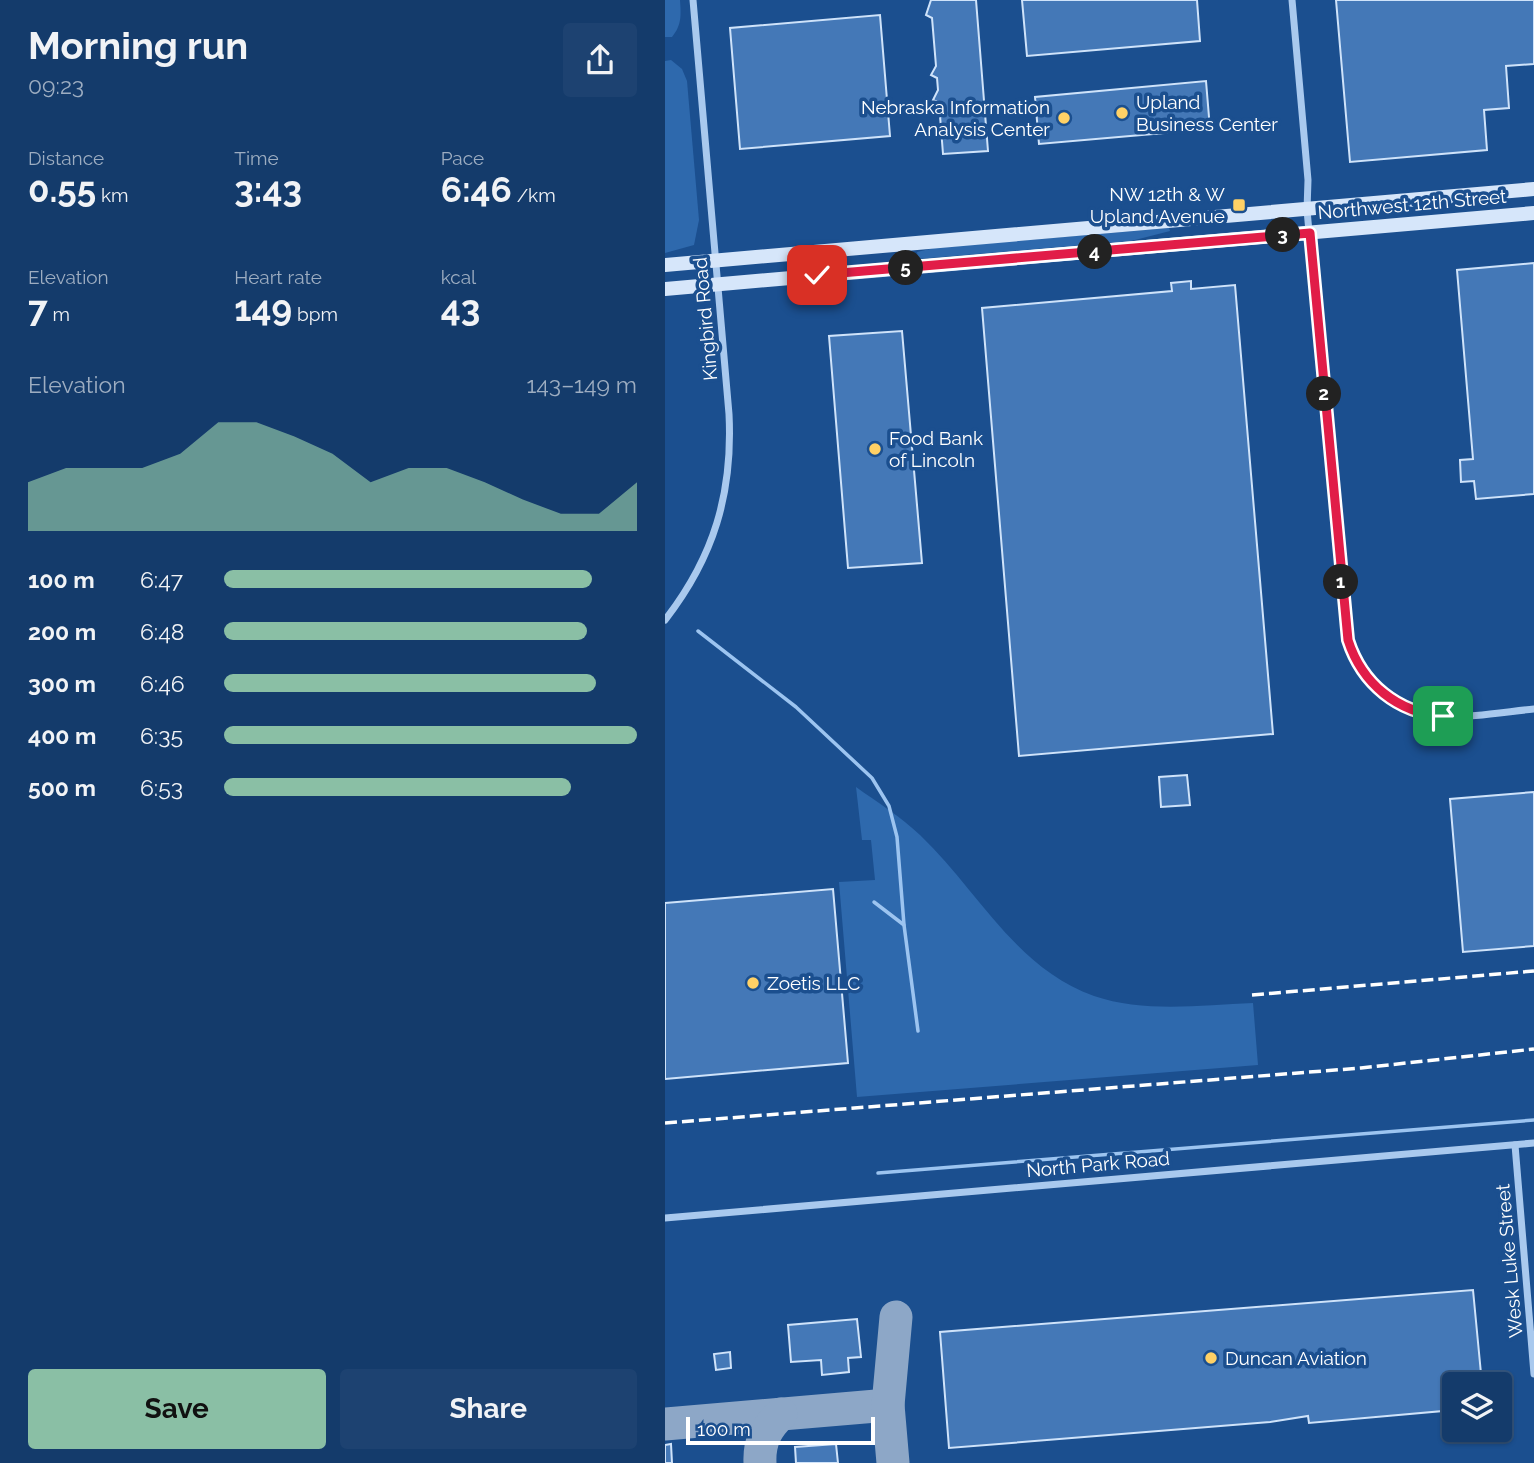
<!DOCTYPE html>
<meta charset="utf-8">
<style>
:root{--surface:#143b6b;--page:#1d4271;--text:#f1f3f6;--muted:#9dadc1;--line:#33557e;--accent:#8abfa5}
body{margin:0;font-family:Raleway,sans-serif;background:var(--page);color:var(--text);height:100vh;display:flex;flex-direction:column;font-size:26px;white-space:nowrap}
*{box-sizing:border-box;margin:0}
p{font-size:23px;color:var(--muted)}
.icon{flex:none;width:38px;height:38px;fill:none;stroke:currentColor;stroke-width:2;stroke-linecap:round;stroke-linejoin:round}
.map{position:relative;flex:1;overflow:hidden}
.drawer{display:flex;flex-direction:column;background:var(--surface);width:665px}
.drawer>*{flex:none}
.fabs{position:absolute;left:777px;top:1372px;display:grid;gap:14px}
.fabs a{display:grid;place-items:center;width:70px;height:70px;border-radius:7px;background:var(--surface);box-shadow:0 2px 5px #0004,0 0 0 2px var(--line);font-size:35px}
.scale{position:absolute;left:21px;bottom:18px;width:189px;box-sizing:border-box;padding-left:7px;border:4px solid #fff;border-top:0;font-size:19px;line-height:24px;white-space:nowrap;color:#fff;-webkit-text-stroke:5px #1b4f8f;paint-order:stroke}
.pin{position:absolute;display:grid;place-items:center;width:60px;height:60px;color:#fff;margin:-30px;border-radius:14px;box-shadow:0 4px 10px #0006}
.km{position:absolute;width:35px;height:35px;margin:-18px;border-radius:50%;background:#222;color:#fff;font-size:19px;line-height:35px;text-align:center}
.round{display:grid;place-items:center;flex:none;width:74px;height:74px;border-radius:7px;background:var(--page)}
.summary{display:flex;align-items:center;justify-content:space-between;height:119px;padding:0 28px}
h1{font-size:38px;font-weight:700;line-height:52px}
.metrics{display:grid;grid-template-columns:repeat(3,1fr);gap:10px;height:119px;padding:7px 28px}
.metrics div{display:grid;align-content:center}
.metrics b{font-size:35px;font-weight:700}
.metrics small{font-size:19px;font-weight:400}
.metrics p{font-size:19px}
.chart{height:196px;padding:14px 28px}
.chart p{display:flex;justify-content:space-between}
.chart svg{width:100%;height:126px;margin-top:7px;fill:var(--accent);opacity:.7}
.cta{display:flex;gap:14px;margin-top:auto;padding:14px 28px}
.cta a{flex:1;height:80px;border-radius:7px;background:var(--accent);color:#111;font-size:28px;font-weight:700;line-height:80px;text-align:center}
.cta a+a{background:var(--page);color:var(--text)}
ul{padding:0 28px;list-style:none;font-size:23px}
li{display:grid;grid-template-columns:112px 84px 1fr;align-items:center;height:52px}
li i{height:18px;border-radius:9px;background:var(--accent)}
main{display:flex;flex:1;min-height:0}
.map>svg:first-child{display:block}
</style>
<main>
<section class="drawer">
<div class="summary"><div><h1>Morning run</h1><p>09:23</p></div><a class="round"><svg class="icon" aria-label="share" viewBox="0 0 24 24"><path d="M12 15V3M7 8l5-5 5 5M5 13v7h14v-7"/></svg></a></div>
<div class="metrics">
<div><p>Distance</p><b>0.55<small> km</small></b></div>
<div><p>Time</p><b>3:43</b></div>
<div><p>Pace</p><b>6:46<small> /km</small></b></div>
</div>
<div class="metrics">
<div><p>Elevation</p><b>7<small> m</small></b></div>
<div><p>Heart rate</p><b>149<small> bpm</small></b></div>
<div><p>kcal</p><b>43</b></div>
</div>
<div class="chart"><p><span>Elevation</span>143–149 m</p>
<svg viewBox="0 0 160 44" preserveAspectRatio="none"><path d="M0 44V27L10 22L20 22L30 22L40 17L50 6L60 6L70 11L80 17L90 27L100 22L110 22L120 27L130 33L140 38L150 38L160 27V44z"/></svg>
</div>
<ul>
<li><b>100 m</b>6:47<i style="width:89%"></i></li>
<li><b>200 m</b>6:48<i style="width:88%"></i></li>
<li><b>300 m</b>6:46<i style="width:90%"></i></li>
<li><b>400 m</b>6:35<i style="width:100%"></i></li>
<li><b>500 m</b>6:53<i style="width:84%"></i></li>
</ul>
<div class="cta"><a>Save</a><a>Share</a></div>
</section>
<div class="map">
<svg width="869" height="1463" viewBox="0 0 869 1463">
<rect width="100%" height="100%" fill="#1b4f8f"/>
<g fill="#2e69ad">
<path d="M0 0H15C16 15 17 25 7 37H0Z"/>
<polygon points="6,60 17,69 22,81 34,220 29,245 0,253 0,61"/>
<polygon points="504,228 505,231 466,241 253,259 252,252 269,248"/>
<path d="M191 787C212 802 236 817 255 835 312 889 350 968 429 996 479 1013 536 1005 588 1003L593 1065 192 1097 174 882 210 880 206 840H197Z"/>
</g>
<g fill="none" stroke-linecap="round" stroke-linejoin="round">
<g stroke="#9cc4f0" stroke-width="3.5">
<polyline points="33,631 131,707 207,778 224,806 232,837 239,925 253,1031"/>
<polyline points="209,902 239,925"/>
<polyline points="213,1173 869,1120"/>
</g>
<g stroke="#8da7c7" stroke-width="33">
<polyline points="0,1424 223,1405"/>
<path d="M95 1463C94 1442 101 1428 116 1414"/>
<polyline points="228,1463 223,1405 231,1317"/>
</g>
</g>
<g fill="#4478b7" stroke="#cfe3fa" stroke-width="2">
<polygon points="266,0 311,0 323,151 278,154 274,103 268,100 273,90 272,78 266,75 271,66 267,18 261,15"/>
<polygon points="357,0 532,0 535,41 362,56"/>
<polygon points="671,0 869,0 869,64 841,66 844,108 819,110 822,150 685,162"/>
<polygon points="215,15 225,136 75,149 65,28"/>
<polygon points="541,81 545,129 374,144 370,97"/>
<polygon points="869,263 869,494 811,499 809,481 796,482 795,460 808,459 792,270"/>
<polygon points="526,281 526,289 570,285 608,734 354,756 317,308 507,291 506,283"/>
<polygon points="237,331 257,563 183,568 164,336"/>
<polygon points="522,775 525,805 496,807 494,777"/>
<polygon points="869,792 869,946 798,952 785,799"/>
<polygon points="168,889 183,1063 0,1079 0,903"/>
<polygon points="808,1290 817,1384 789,1384 789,1410 644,1423 643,1416 605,1422 284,1448 275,1332"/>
<polygon points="192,1319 196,1357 183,1358 184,1372 157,1375 156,1360 126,1362 123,1325"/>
<polygon points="65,1352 66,1368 51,1370 49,1354"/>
<polygon points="6,1444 7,1463 0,1463 0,1445"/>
<polygon points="171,1444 173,1463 131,1463 130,1447"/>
</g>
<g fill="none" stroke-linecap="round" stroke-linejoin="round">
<g stroke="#a9c9ee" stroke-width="7">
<path d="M627 0 643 180 642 210 679 616C686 669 719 713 776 716 807 718 839 712 869 709"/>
<path d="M0 620C49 557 68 493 64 414L28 0"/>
<polyline points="850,1145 869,1374"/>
<polyline points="0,1218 869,1143"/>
</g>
<g stroke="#d6e6fa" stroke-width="14">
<polyline points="0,265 869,189"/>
<polyline points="0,289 869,213"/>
</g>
<g stroke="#fff" stroke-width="3.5" stroke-dasharray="12 5" stroke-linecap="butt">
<polyline points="587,995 869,971"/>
<polyline points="0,1123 696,1068 869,1049"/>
</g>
</g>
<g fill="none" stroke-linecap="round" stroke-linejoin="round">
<g stroke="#fff" stroke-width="14">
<path id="route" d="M152 275 645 233 683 640C697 684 733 713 778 716"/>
</g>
<use href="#route" stroke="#e11d48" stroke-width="9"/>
</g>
<g fill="#ffd166" stroke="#1b4f8f" stroke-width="2.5">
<circle cx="457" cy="113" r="7"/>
<circle cx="399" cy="118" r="7"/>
<rect x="567" y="198" width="14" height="14" rx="3.5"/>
<circle cx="210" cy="449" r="7"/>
<circle cx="88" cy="983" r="7"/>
<circle cx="546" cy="1358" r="7"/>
</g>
<g text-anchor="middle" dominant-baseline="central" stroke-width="7" stroke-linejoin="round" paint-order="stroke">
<g font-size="19" fill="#fff" stroke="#1b4f8f" text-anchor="start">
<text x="471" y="102">Upland<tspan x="471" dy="22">Business Center</tspan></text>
<text x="385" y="107" text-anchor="end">Nebraska Information<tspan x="385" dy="22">Analysis Center</tspan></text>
<text x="560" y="194" text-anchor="end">NW 12th &amp; W<tspan x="560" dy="22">Upland Avenue</tspan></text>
<text x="224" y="438">Food Bank<tspan x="224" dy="22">of Lincoln</tspan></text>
<text x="102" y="983">Zoetis LLC</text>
<text x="560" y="1358">Duncan Aviation</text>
</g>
<g font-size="19" fill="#fff" stroke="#1b4f8f">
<text transform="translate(747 204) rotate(-5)">Northwest 12th Street</text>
<text transform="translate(40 319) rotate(-95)">Kingbird Road</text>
<text transform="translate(433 1164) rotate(-5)">North Park Road</text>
<text transform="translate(844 1261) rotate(-95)">Wesk Luke Street</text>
</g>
</g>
</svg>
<div class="fabs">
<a><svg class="icon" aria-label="layers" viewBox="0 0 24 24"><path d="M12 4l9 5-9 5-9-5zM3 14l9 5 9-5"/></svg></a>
</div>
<div class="scale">100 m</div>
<div class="pin" style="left:778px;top:716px;background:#1e9e55"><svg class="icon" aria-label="arrive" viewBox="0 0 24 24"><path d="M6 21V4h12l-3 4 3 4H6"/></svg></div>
<div class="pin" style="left:152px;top:275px;background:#d93025"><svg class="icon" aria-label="check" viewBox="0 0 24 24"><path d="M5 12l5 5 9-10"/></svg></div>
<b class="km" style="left:676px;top:582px">1</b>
<b class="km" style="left:659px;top:394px">2</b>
<b class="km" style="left:618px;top:235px">3</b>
<b class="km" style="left:430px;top:252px">4</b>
<b class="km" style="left:241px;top:268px">5</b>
</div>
</main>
